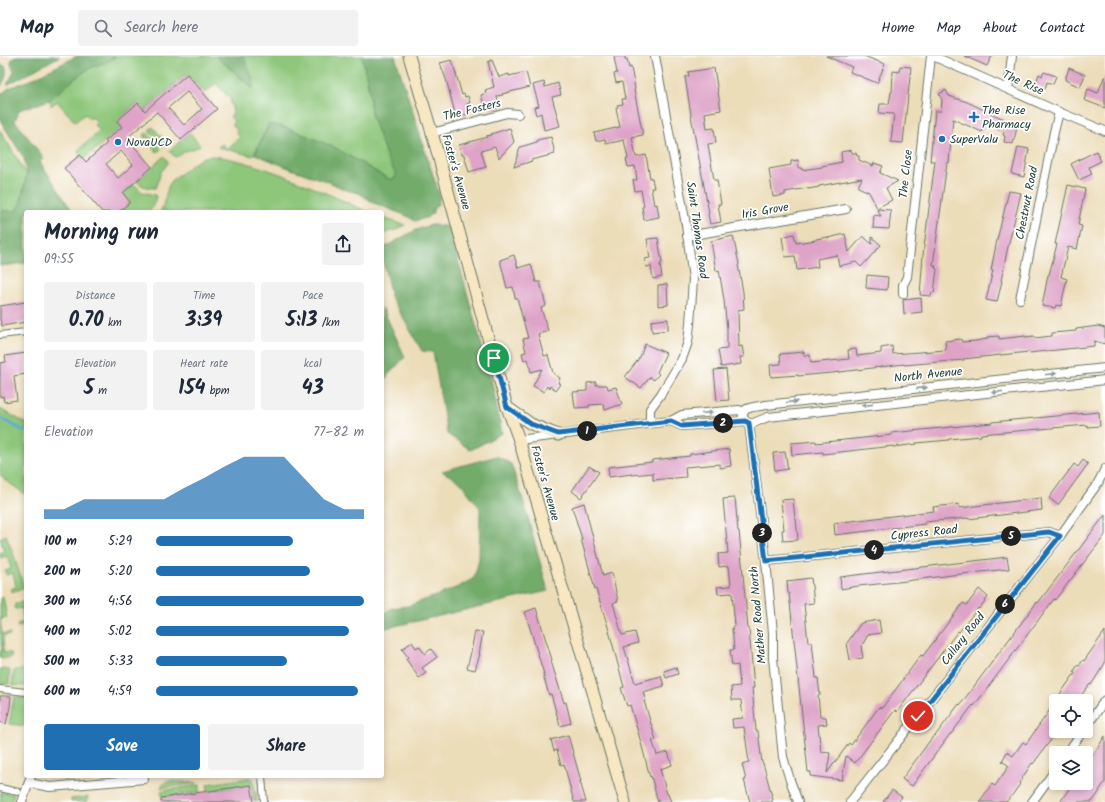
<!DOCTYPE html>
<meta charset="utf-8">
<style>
:root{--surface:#fff;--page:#f2f2f3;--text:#1f2937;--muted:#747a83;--line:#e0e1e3;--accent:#1f6fb2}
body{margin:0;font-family:Kalam,sans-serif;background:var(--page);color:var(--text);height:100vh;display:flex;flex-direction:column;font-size:15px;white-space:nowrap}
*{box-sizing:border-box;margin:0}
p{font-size:13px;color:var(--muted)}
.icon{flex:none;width:22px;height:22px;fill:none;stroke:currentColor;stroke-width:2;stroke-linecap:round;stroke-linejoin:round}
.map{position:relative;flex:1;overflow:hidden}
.details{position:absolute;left:24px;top:154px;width:360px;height:568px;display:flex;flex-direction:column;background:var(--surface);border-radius:4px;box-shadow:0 2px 6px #0003}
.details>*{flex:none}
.buttons{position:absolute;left:1049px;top:638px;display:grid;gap:8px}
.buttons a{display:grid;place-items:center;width:44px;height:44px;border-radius:4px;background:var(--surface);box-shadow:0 2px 6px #0003;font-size:20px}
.pin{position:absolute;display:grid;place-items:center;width:34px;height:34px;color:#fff;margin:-17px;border:2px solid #fff;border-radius:50%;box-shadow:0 1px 4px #0007}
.km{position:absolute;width:20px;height:20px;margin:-10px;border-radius:50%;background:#222;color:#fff;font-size:11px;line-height:20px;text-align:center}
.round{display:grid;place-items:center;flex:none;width:42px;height:42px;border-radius:4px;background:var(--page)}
.head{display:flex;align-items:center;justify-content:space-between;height:68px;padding:0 20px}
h1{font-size:22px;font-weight:700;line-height:30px}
.stats{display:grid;grid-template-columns:repeat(3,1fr);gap:6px;height:68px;padding:4px 20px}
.stats div{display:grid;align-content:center;border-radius:4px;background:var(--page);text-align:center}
.stats b{font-size:20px;font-weight:700}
.stats small{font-size:11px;font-weight:400}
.stats p{font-size:11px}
.chart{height:112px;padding:8px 20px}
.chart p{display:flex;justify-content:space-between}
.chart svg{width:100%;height:72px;margin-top:4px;fill:var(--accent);opacity:.7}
.action{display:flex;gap:8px;margin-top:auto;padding:8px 20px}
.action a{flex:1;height:46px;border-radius:4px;background:var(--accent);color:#fff;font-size:16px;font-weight:700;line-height:46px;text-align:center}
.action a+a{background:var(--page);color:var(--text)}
ul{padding:0 20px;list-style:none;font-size:13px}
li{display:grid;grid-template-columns:64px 48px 1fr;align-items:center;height:30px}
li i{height:10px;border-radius:5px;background:var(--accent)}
header{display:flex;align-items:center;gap:24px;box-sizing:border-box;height:56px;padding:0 20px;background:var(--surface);border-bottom:1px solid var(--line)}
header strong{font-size:19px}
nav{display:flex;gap:22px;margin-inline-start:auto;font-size:14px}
.search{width:280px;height:36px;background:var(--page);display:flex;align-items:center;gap:10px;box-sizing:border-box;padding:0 14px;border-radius:4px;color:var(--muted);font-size:15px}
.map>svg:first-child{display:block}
</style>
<header>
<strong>Map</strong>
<div class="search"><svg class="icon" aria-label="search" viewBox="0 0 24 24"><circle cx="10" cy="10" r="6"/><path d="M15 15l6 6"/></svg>Search here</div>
<nav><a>Home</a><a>Map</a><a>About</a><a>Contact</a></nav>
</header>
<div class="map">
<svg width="1105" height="746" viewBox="0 0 1105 746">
<rect width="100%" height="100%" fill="#fff"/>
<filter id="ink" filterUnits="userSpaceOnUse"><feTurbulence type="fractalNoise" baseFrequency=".025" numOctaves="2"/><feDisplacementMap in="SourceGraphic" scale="8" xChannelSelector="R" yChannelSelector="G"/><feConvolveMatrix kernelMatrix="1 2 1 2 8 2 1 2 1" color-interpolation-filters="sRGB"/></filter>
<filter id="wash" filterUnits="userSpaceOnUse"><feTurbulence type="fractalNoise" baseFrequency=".012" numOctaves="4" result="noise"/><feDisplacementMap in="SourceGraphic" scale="16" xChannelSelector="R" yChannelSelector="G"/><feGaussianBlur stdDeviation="0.9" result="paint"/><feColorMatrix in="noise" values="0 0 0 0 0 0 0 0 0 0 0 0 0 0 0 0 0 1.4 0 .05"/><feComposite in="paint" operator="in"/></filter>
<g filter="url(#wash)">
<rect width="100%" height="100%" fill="#ecddb9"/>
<g fill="#8ec67a" stroke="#568257">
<path d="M116 0H362L369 33 371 58 396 118 395 122 391 124C376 117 363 107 349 100 324 87 297 74 269 68L253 100 218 91 222 88 227 93 240 81 235 76 237 74 232 68 234 65 230 61 233 57 230 43 216 27 205 37 187 18 145 55 137 47 117 65 122 71 84 103 77 95 100 75 94 69 97 66 92 61 90 63 85 58 75 66 57 45 51 50 50 44C59 33 77 19 90 12 99 8 108 6 116 0Z"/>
<polygon points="153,71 167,87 163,90 149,74"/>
<polygon points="0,74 22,111 27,117 21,145 16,155 3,155 0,156"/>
<polygon points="147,77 161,93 157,96 143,80"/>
<polygon points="190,77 200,89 198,91 186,95 176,101 174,100 169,95"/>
<path d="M164 100 167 104 168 107 161 116 156 131 155 132C147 132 143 131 137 125Z"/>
<path d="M212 100C236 102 260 111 283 119 312 131 340 143 368 156H167L166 155 160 156 163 150 168 131 172 124 193 108 202 102Z"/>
<polygon points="134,128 142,136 155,139 156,141 154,147 150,156 119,156 130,146 123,137"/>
<polygon points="382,162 405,169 393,175 390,175 382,179"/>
<polygon points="0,353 26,367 26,439 4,423 0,419"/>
<polygon points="6,479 14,500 24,532 11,536 10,533 16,531 13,517 6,519 5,515 11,513 7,500 0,502 0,497 4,495 0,482"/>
<polygon points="3,541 7,562 0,563 2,578 10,577 10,579 3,580 4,597 12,597 11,601 8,602 0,602 0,595 2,595 0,580 0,542"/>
<polygon points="26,546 26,586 24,570 18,571 17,568 24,566 22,552 15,553 14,551 16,547"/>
<polygon points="0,613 10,614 9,628 0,628"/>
<polygon points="14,614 26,614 26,630 12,629"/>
<polygon points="14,641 26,642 26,670 9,668"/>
<polygon points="249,722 253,723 254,726 257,746 254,746 251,729 208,735 207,728"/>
<path d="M170 725 197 727 161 732C163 727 165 726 170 725Z"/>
<polygon points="200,729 200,736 170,740 171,746 167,746 165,740 162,740 161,735"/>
<polygon points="1,736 14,738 11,746 0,746"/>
<polygon points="88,741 87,746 71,746 71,743"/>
</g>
<g fill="#72ab6a" stroke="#48744f">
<path d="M16 0H60L7 29 14 16C11 7 8 6 16 0Z"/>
<polygon points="77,0 116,0 109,5 90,12 78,20 55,39 50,44 19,54 15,65 44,102 40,106 73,156 26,156 26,207 0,210 0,156 3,155 16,155 21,145 27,117 24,102 0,64 0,39 9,32 30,24"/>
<polygon points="215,0 243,0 253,23 253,33 247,27"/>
<path d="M362 0H395L439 138C440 145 439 149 433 153V157L426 162 415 165 407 160 374 147 359 137 346 134 329 126 291 113 255 98 269 68 283 71 298 76 334 91 385 121 391 124 395 122 396 118 387 102 371 58 369 33Z"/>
<path d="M0 8 5 10C8 18 5 24 0 31Z"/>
<path d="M437 168 439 170H446L449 171 492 327 502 377 471 394 447 378 433 296 422 295 391 241 382 201V193C400 183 416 171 437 168Z"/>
<polygon points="382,251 405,301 388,319 382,332"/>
<polygon points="497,400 511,408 523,444 548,535 382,573 382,559 391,552 408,550 441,538 458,531 474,522 479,504 480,452 460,426 442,415"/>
</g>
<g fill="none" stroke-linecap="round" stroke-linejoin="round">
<polyline stroke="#5caad5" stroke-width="3" points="0,362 26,376"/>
</g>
<g id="blocks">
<g fill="#dea3c7" fill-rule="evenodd">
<polygon points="620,0 625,0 625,4 627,3 629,12 631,11 635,33 634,34 643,79 632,81 636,101 646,99 650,122 652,122 654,132 651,132 654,149 657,148 659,161 644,164 642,151 644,150 641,134 635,135 633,124 637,124 635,110 628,111 626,103 628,103 624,84 606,88 605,83 596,85 594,77 620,71 616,52 618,51 617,49 623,48 622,43 625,43 622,26 616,27 614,18 617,17 614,1"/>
<polygon points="826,0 864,0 885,8 877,27 850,16 852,11"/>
<polygon points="964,0 992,0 987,10"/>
<polygon points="452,4 462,39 464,38 465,41 468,40 470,47 467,48 469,58 456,61 446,23 440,7"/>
<polygon points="492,4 499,21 509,18 509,20 526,16 530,31 502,38 503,39 497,40 498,47 497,47 498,52 491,54 490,49 485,51 481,39 486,37 485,34 494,31 488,6"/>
<polygon points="900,10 911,11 903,87 891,86 894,58 879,57 880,48 889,48 891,36 892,36 893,15 899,16"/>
<polygon points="714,12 721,54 705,57 707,73 714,72 716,87 708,88 714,124 717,124 721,148 718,148 721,166 710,168 708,158 709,157 692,65 685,21 689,20 688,16"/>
<polygon points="1069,12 1085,19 1080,31 1065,24"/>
<polygon points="1044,16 1056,20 1053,28 1047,26 1045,33 1035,29 1039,18 1042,20"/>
<path d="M187 18 217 53 181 84 157 56 127 82 152 111 123 137 130 146 119 156H102L64 112 80 99 86 106 107 87 105 85 122 71 117 65 138 47 145 55ZM187 36 202 53 184 69 168 52ZM121 95 133 109 118 122 106 108Z"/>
<polygon points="1104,21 1105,21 1105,52 1084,44 1088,33 1098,37"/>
<polygon points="544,26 545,31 558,27 561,39 552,41 560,70 544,74 541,57 536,59 534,51 539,50 533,29"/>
<polygon points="946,34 949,40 967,46 1006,64 1004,68 1017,72 1013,88 1004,86 1005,80 1003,79 1004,76 985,68 982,76 953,63 949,107 947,107 933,209 936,210 935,212 937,213 934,237 932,236 931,240 920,239 923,199 935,105 930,105 935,55 941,55 942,44 939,38"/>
<polygon points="510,72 514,86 499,102 495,91 481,95 486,111 469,116 464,99 462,99 459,89 487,81 486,80 492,79 491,78"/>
<polygon points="551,81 555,98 531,104 532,105 514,111 520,91 537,86 537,84"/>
<polygon points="1018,91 1029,93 1024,121 1012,118"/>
<polygon points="851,94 852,97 856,97 857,100 859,100 859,104 873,110 874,107 883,110 880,117 898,125 886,132 892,144 877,152 869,136 858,131 862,122 819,130 819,131 808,133 808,132 785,136 785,139 773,141 769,113 791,109 791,105 798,104 799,112 801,112 802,114 822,111 822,110 842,106 841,96"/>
<polygon points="1096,95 1101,105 1089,111 1092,118 1079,124 1071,108"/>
<polygon points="1068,129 1085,133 1078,169 1082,170 1077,193 1068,191 1061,221 1067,223 1063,240 1061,250 1056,249 1055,252 1042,250 1048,219 1049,219 1057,188 1055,188"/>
<polygon points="1009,135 1021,137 1007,195 1001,225 1002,225 997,246 986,244 993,214 991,214 997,184"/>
<polygon points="877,153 891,154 889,173 873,172 874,159 881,160"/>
<polygon points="794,178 796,187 816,184 816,183 828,181 828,182 845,178 849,196 863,180 872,188 872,181 881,189 861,211 856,206 839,210 837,199 817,203 818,211 797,214 795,200 785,201 782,181"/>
<polygon points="733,180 739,208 738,209 743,236 744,253 738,254 739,291 742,290 744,301 740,301 741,308 721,311 718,294 727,293 727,273 724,244 719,214 716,215 711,185"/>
<polygon points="658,182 662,207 660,208 662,221 653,223 651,210 646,211 645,203 650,202 647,183"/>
<polygon points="514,199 518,212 531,208 536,226 540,226 546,250 541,252 548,275 538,278 544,300 548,299 553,317 560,322 558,327 560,328 556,334 550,330 549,332 547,330 544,336 533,330 542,313 531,316 528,303 524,304 522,297 526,296 523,283 528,282 517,242 515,242 513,231 507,232 500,204"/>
<polygon points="867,219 888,221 887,234 866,232"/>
<polygon points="667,228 668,249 658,250 658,229"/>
<polygon points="921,242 922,256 904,258 903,244"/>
<polygon points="26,246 26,266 2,270 0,264 0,250"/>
<polygon points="668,263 668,274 652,276 651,265"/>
<polygon points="1098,270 1105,272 1105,288 1094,285 1094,290 1029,297 1029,296 963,303 964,304 951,305 904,309 904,308 832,317 798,320 798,319 771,321 770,309 781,308 780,298 804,296 804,300 810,299 811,307 849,303 848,294 856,293 857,300 881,297 881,292 892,290 893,298 946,294 945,285 961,283 962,286 976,285 987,283 987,281 999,280 999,283 1025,280 1025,281 1034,280 1034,282 1052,280 1052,277 1076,275 1076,273"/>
<polygon points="645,288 666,297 657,316 659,318 654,324 650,321 641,332 625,321 640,301"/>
<polygon points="26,297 26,318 14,320 17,344 4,346 3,340 0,341 0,307 6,306 5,300"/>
<polygon points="726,313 729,344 717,345 714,314"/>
<polygon points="596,326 596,329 607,329 608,333 616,331 622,348 605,354 603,348 589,349 589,351 575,352 573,336 587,335 587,327"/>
<polygon points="1099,356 1100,370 1088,371 1087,369 981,378 981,380 949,383 949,384 916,387 917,388 893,391 893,390 823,398 823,396 792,399 791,387 816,385 816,387 892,379 891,377 992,367 992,366"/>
<polygon points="729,393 731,410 720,412 720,408 685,411 686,421 653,424 653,417 632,419 632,418 609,421 608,411 652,406 652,404 690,400 690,398"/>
<polygon points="785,396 788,413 775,415 773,397"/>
<polygon points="1083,404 1088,408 1058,449 1049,442 1074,408 1078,411"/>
<polygon points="589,410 599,416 581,442 572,435"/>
<polygon points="735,442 738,475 739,475 742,507 748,573 749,572 750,585 754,632 752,632 756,675 758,675 762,707 763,707 773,744 772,745 772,746 750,746 744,724 746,724 742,708 749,706 744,671 733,672 732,663 743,662 741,644 732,644 731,631 740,630 738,609 732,610 730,594 734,594 732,571 735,570 732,537 718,538 717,531 731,530 729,510 719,511 718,498 728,497 723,443"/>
<polygon points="1041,442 1042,454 968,463 968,462 925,466 925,468 835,479 834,467 934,455 933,451 959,448 959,452"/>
<polygon points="793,443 795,463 796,463 798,484 783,485 782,474 784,474 781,444"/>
<polygon points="584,447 603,520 612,517 618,545 613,547 622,579 635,576 638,587 624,591 635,627 661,620 664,630 643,636 646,645 644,645 656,684 652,684 657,699 668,696 672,709 660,713 667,738 668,738 671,746 658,746 651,720 650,721 640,683 630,649 627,650 621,632 624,631 608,571 596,533 595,533 581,483 582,483 572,451"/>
<polygon points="1105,459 1105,479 1099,487 1055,544 1054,543 974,650 973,649 951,678 950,678 912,730 902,723 934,679 935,680 959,648 960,649 1037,546 1038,547"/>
<polygon points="1007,501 1009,513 952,519 898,526 858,530 841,533 840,521 864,518"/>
<polygon points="811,522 814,547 804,548 808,586 812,586 816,622 818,622 820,639 818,639 820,661 826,661 827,668 818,669 821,696 830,697 827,717 849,687 851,689 879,651 882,652 921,599 923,600 963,547 967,549 979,533 988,541 979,553 978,552 959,576 958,575 897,656 895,654 855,707 846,700 842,724 810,720 811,716 808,716 789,537 788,537 787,525"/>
<polygon points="536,552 552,604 551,605 564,647 566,646 571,667 560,670 551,638 549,639 543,618 544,618 525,556"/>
<polygon points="879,564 881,577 868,579 861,591 863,602 850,604 847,587 861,567"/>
<polygon points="475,575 483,576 479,598 480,598 475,614 467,612 471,596"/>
<polygon points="1105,575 1105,607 1091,629 1090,628 1077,645 1055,645 1075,617 1073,616 1078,609 1079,610 1083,604 1084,605"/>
<polygon points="412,586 416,592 419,590 425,598 431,593 437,601 422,612 426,617 419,622 406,603 408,601 402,593"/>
<polygon points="676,611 678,618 666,622 664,615"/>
<polygon points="0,640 11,640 10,651 6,668 0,666"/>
<polygon points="1056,645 1056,677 1033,708 1032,707 1019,727 1020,728 1013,738 1006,746 979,746 992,728 995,730 1009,710 1002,705 1007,696 1013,700 1023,686 1026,688"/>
<polygon points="568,679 581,725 580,725 586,746 574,746 564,708 561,709 557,694 554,695 551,684"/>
<polygon points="1105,680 1105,726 1099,735 1100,735 1092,746 1060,746 1073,727 1086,727 1086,710"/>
<polygon points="251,729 254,746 161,746 161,742"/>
<polygon points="892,734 902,741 898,746 883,746"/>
</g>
</g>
</g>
<g filter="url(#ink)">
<use href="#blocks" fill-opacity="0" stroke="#677563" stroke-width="1"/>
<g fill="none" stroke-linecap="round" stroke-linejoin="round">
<g stroke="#677563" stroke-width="8">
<g id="pedestrian">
<polyline points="0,279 26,276"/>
<polyline points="0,633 26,636"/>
<polyline points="262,720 264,746"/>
<polyline points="0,732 18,736"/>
</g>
</g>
<g stroke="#677563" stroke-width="10">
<g id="minor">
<polyline points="933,0 1059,56 1105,75"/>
<polyline points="1008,33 1012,0"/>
<polyline points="432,77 507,57 518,58"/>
<polyline points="687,180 846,153"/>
<polyline points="903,238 903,229 907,221 931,0"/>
<polyline points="1020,243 1054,76 1059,56"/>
<polyline points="671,365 682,370 745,365 751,368 768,361 1105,324"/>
<path d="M745 365C736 350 757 351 766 349L1105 312"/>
<polyline points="650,367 650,353 661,338 682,303 688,286 690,268 693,223 686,169 655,0"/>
<polyline points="749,367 766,505 773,577 773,602 783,701 790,724 798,746"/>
<polyline points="519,384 558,379 671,365 682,359 739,354 744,356"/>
<polyline points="766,505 1049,476 1060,480"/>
<polyline points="1086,671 1105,644"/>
<polyline points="1067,697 1083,675"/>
<polyline points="29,727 50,731 144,723"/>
<polyline points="22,746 31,720"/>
<polyline points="850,746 1060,480 1098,427 1105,413"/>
<polyline points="1032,746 1056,713"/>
</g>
</g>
<g stroke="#677563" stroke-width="13">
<g id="secondary">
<polyline points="409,0 432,77 507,351 519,384 625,746"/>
<polyline points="507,351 531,368 558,379"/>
</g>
</g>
<use href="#pedestrian" stroke="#fff" stroke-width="6"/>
<use href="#minor" stroke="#fff" stroke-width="8"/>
<use href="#secondary" stroke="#f7e8c3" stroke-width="11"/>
</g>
<defs><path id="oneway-solid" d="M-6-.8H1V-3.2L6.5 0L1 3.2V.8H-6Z"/></defs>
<g fill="#8f9e9a">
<use href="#oneway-solid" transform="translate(1051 318) rotate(-6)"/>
<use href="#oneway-solid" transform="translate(922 332) rotate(-6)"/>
<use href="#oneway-solid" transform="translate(997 336) rotate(174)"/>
<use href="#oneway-solid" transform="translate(792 346) rotate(-6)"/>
<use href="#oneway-solid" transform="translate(867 349) rotate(174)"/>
<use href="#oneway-solid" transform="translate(707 357) rotate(-5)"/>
</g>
</g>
<g fill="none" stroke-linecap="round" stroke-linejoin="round" filter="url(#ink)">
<g stroke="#fff" stroke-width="8">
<polyline id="route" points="494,302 507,351 531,368 558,378 671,365 682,370 745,365 749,367 766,505 1049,476 1060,480 918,660"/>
</g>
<use href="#route" stroke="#1f6fb2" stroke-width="5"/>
</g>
<g fill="#1f6fb2" stroke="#fff" stroke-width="1.5">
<path d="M972 55h4v4h4v4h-4v4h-4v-4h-4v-4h4z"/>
<circle cx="942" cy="83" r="4"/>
<circle cx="118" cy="86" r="4"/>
</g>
<g text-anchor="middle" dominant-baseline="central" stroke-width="3.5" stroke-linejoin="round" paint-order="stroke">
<g font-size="12" fill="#1f3d34" stroke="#fff">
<text transform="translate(1023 27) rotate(24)">The Rise</text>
<text transform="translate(472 54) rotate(-14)">The Fosters</text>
<text transform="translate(456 116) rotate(74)">Foster's Avenue</text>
<text transform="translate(906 118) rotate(-84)">The Close</text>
<text transform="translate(1027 147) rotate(-79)">Chestnut Road</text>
<text transform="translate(765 155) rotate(-10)">Iris Grove</text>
<text transform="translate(697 174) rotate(82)">Saint Thomas Road</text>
<text transform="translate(928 319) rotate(-6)">North Avenue</text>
<text transform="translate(545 427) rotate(74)">Foster's Avenue</text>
<text transform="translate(924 477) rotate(-6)">Cypress Road</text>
<text transform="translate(758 559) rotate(-95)">Mather Road North</text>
<text transform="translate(963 583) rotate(-52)">Callary Road</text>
</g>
<g font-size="12" fill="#1f3d34" stroke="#fff" text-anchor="start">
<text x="982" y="54">The Rise<tspan x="982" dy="14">Pharmacy</tspan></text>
<text x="950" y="83">SuperValu</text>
<text x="126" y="86">NovaUCD</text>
</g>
</g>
</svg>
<div class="buttons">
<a><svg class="icon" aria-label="locate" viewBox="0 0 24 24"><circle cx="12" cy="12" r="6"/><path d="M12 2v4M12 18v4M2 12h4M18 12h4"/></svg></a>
<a><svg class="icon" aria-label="layers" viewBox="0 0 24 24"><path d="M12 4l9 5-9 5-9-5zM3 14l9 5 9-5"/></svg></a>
</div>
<div class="pin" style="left:494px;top:302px;background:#1e9e55"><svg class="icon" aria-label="arrive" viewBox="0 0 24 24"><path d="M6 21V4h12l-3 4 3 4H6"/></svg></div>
<div class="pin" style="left:918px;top:660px;background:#d93025"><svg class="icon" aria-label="check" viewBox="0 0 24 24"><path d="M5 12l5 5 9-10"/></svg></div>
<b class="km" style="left:587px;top:375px">1</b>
<b class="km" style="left:723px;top:367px">2</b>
<b class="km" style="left:762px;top:477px">3</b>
<b class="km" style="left:874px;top:494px">4</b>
<b class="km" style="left:1011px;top:480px">5</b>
<b class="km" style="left:1005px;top:548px">6</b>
<section class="details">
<div class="head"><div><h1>Morning run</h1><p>09:55</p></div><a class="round"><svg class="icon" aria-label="share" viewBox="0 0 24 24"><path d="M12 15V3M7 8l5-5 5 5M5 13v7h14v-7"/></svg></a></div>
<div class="stats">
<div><p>Distance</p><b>0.70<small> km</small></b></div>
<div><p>Time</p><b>3:39</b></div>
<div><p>Pace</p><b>5:13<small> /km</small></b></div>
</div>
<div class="stats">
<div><p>Elevation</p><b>5<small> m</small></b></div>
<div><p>Heart rate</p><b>154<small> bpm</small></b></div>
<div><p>kcal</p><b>43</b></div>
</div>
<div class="chart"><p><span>Elevation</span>77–82 m</p>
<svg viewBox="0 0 160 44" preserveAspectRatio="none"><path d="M0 44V38L10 38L20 32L30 32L40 32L50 32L60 32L70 25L80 19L90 12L100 6L110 6L120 6L130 19L140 32L150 38L160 38V44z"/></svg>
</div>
<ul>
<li><b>100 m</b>5:29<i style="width:66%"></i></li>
<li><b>200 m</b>5:20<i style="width:74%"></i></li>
<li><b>300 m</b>4:56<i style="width:100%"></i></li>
<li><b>400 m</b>5:02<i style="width:93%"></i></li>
<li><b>500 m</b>5:33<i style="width:63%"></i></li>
<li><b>600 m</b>4:59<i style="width:97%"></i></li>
</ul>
<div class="action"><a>Save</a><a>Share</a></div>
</section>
</div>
